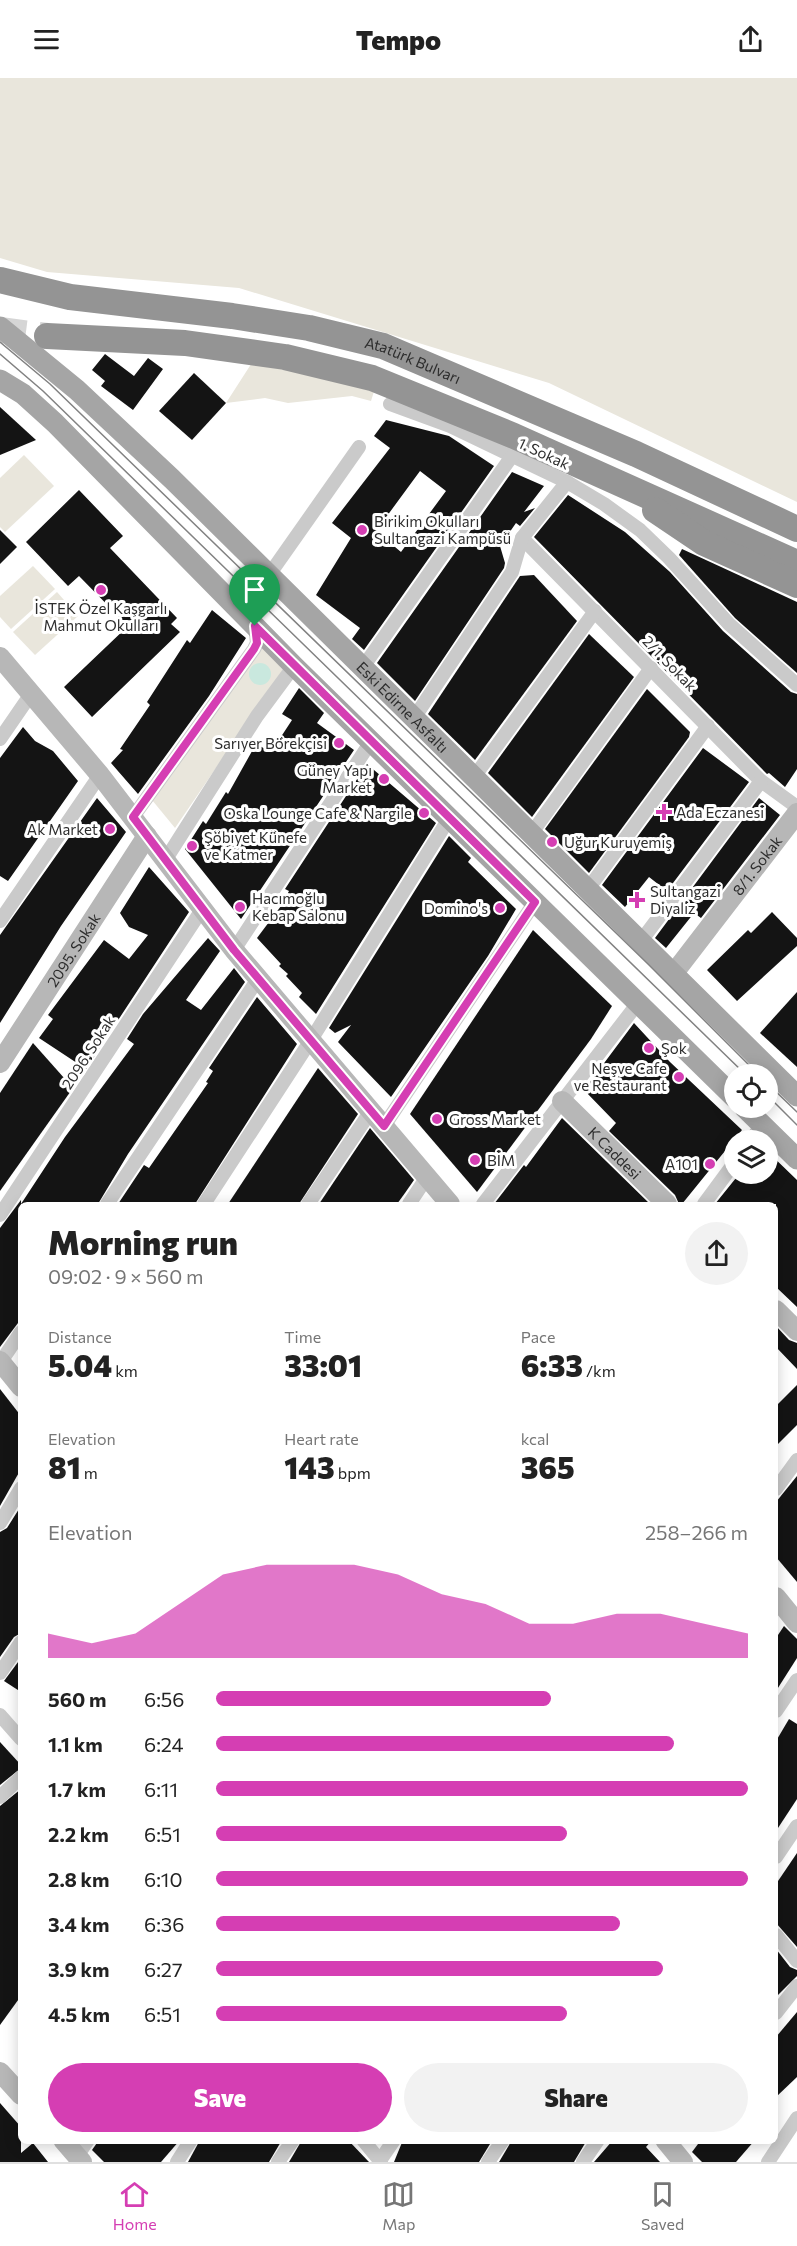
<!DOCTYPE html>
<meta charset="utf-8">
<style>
:root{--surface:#fff;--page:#f2f2f2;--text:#222;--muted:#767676;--line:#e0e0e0;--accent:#d53eb3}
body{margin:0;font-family:Commissioner,sans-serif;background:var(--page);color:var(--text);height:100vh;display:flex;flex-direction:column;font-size:22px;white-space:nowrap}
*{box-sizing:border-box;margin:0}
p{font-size:20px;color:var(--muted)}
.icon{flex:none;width:33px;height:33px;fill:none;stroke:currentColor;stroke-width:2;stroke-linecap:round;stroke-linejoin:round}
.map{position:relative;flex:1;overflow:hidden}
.details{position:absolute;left:18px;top:1124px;width:760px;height:942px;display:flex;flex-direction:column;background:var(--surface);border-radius:9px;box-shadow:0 3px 15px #0003}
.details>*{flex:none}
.fabs{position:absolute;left:724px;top:986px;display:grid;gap:12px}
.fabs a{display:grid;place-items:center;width:54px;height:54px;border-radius:50%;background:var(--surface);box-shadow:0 3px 15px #0003;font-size:30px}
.pin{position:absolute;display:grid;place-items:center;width:51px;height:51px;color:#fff;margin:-62px -26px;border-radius:50% 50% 50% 0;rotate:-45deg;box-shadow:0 0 6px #0007}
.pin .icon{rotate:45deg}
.round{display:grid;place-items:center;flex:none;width:63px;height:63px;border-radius:32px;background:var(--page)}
.summary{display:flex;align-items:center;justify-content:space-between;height:102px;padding:0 30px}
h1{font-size:33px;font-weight:800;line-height:45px}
.metrics{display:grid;grid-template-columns:repeat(3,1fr);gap:9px;height:102px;padding:6px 30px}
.metrics div{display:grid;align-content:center}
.metrics b{font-size:30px;font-weight:800}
.metrics small{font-size:16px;font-weight:400}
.metrics p{font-size:16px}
.chart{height:168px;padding:12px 30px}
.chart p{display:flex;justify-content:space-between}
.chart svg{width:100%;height:108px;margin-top:6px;fill:var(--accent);opacity:.7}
.button{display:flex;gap:12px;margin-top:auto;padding:12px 30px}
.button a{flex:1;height:69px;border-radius:36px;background:var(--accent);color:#fff;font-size:24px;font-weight:800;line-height:69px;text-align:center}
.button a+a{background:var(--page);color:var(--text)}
ul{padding:0 30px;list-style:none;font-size:20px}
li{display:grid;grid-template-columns:96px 72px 1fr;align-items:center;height:45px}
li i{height:15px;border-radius:8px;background:var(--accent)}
header{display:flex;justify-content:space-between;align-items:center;height:78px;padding:0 30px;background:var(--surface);font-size:27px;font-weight:800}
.tabs{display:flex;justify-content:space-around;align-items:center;height:84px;border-top:2px solid var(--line);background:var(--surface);font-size:16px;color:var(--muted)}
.tabs a{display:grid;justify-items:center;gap:3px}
.tabs .on{color:var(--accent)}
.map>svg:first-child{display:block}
</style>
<header><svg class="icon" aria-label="menu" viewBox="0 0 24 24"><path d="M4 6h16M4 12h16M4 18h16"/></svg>Tempo<svg class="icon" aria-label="share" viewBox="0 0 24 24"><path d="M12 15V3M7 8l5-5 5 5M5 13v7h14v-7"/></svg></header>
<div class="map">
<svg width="797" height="2084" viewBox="0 0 797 2084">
<rect width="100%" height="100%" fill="#fff"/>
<g fill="#e9e6dc">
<polygon points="0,0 797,0 797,424 549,305 239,210 47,194 0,180"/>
<polygon points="255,280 376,307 371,323 352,318 288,325 265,320 226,325"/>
<polygon points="24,377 54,408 5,454 0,449 0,400"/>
<polygon points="33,488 55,511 11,551 0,539 0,518"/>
<polygon points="57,514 78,538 35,577 13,554"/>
<polygon points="262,568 285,589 175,750 152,722"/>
</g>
<circle fill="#c9e8de" cx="260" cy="596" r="11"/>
<g fill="#141414" fill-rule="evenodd">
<polygon points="105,276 134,298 148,280 163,291 133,332 101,308 105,303 92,292"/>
<polygon points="194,295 226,325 192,362 159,333"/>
<polygon points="0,329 36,362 0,377"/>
<path d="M386 342 449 358 494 388 364 572 352 561 360 550 316 517 351 460 332 445 390 370 374 358ZM420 393 446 413 401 474 376 453Z"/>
<polygon points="512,394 544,408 524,434 535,430 520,448 516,445 500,468 505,485 504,490 415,623 377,585"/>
<polygon points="79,412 123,458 110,470 177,540 171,546 180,554 92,639 64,609 128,548 79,498 68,508 26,464"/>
<polygon points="568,417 625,454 670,494 723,553 791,614 797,616 797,691 785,709 769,695 767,696 534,459"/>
<polygon points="0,452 17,469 0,486"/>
<polygon points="682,471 797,524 797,595 735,540 679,477"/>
<polygon points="534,497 577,543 475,682 428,636 520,498"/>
<polygon points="212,532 246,560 209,618 138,716 111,685 123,672 120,671 150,627 147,624 187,562 190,565"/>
<polygon points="589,556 634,599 532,739 488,695"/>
<polygon points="299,610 324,635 317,645 354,672 241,841 185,771 203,743 206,746 226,714 228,716 256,666 271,674 292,642 282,636"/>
<polygon points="647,611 690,654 689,659 589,795 545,751"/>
<polygon points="23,649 35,663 53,673 78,703 8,803 0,798 0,680"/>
<polygon points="703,670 749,704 667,813 649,799 625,829 602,807"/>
<polygon points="367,686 436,745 316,936 299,919 302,915 286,898 288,896 279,888 281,886 257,860 281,828 289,813 285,811"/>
<polygon points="97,720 126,754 61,848 0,945 0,857"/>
<polygon points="759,720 780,737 701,840 694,835 666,870 655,860"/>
<polygon points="449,758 471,780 468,784 516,831 488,878 391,1019 338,964 351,947 335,955 329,950"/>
<polygon points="149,789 189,834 86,991 39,960 53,941 48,937 104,862 129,881 148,857 129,849 120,835"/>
<polygon points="772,834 797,860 797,868 737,923 707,892 748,852 751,855"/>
<polygon points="533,852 612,928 591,961 477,1114 410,1036"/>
<polygon points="208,860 220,873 186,922 201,932 234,890 245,904 128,1076 98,1126 21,1126 21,1241 0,1269 0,1150 21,1122 21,1126 65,1059 134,966 127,961 143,936"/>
<polygon points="797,914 797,989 760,955"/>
<polygon points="257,919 297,966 195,1126 118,1126 144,1087 149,1090 208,1005 206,1004 213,993 209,990"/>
<polygon points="634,945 670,984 742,1052 682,1126 679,1126 675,1117 609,1053 616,1045 584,1012"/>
<polygon points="33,965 73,1010 0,1113 0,1015"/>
<polygon points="318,990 358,1036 299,1126 228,1126"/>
<polygon points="562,1040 650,1126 494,1126 524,1087 526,1089"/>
<polygon points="370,1050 414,1102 405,1115 397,1126 319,1126"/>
<polygon points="768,1074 797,1102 797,1229 776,1209 776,1126 715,1126 740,1095 768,1095"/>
<polygon points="776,1248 789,1262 797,1265 797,1291 776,1269"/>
<polygon points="797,1307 797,1347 776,1368 776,1328"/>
<polygon points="0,1311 21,1338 21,1391 0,1428"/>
<polygon points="797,1398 797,1504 776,1479 776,1424"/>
<polygon points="19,1431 21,1433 21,1555 14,1559 0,1579 0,1454 7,1450"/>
<polygon points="784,1548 797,1561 797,1580 776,1613 776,1560"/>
<polygon points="21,1580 21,1614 4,1603"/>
<polygon points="789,1641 797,1646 797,1721 776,1753 776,1663"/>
<polygon points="0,1664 21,1687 21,1690 0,1707"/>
<polygon points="21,1711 21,1918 0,1947 0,1728"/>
<polygon points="797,1775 797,1869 776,1845 776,1806"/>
<polygon points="776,1871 790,1889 797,1892 797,1898 776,1919"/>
<polygon points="797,1934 797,1999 776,2019 776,1959"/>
<polygon points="0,2025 21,2049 21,2075 33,2065 48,2084 0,2084"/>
<polygon points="99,2062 180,2062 161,2084 104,2084 92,2072"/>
<polygon points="200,2062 282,2062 269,2084 188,2084"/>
<polygon points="302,2062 348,2062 369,2084 289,2084"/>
<polygon points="403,2062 485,2062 490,2066 479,2084 394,2084"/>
<polygon points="512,2062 587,2062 574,2084 499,2084"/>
<polygon points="613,2062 652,2062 646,2069 660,2084 594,2084"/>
<polygon points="701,2062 755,2062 736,2084 702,2084 692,2074"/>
</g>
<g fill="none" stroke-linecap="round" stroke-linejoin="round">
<polyline stroke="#d5d5d5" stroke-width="26" stroke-dasharray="26 13" stroke-linecap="butt" points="0,252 47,258"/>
<g stroke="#cacaca" stroke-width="14">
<polyline points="390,326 450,348 567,404 604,426 640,452 669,480 729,546 797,607"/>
<polyline points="522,460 761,703 797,729"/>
<polyline points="269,497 359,369"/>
<polyline points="363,589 512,378"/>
<polyline points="414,640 512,494 522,460 567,404"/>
<polyline points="0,661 31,616"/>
<polyline points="474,699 595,533"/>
<polyline points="133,739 254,571 257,565 255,548"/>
<polyline points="531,756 651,590"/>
<polyline points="166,781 257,638 294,588"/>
<polyline points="588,811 708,648"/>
<polyline points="0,843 100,697"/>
<polyline points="641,863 761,703"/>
<polyline points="234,872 372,662"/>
<polyline points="384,1048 535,824"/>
<polyline points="751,1062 762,1047"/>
<polyline points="107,1126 258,901"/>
<polyline points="204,1126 311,962 450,739"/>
<polyline points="308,1126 371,1033"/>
<polyline points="409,1126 427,1099"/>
<polyline points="483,1126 638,925"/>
<polyline points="704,1126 735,1084"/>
<polyline points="0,1137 203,830"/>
<polyline points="0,1285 21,1254"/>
<polyline points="776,1411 797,1382"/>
<polyline points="0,1445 21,1410"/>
<polyline points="0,1595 21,1564"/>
<polyline points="776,1633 797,1602"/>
<polyline points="0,1637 21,1661"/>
<polyline points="0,1719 21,1699"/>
<polyline points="776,1779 797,1748"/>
<polyline points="776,1857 797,1883"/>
<polyline points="776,1935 797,1908"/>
<polyline points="363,2062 381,2084"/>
<polyline points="77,2078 88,2062"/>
<polyline points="177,2084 191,2062"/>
<polyline points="278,2084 293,2062"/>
<polyline points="379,2084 394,2062"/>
<polyline points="488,2084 503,2062"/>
<polyline points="583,2084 598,2062"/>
<polyline points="768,2084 797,2040"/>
</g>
<g stroke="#b7b7b7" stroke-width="20">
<polyline points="0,579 100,697 234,872 450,1126"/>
<path id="s1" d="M674 895 797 735"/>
<path id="s2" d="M0 985 147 758"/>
<path id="s3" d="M562 1023 667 1126"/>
<polyline points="776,1232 797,1253"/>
<polyline points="0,1283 21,1309"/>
<polyline points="776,1519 797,1545"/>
<polyline points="0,1994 21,2017"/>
<polyline points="63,2062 82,2084"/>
<polyline points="665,2062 683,2084"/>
</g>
<g stroke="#a5a5a5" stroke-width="21">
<path id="s4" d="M0 249 77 312 172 401 797 1018"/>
<polyline points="0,302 23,316 55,345 294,588 735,1020"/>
<polyline points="744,1029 797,1081"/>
</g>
<g stroke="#949494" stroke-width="26">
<path id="s5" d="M0 202 70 219 232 238 309 250 383 268 636 376 797 451"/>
<polyline points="47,258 185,265 285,279 372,300 514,358 797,485"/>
<polyline points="655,432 704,465 797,507"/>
</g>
<g stroke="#828282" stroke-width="1.5">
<polyline points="0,264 50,306 648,886 758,996"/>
<polyline points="0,276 43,313 745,996"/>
<polyline points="768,1006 797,1034"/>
<polyline points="768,1018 797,1047"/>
</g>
</g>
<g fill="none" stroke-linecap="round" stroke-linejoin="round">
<g stroke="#fff" stroke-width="12">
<polygon id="route" points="255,548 535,824 384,1048 234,872 133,739 254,571 257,565"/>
</g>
<use href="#route" stroke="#d53eb3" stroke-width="8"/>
</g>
<g fill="#d53eb3" stroke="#fff" stroke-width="2">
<circle cx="362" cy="452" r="6"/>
<circle cx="101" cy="512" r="6"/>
<circle cx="339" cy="665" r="6"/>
<circle cx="384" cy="701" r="6"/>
<path d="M661 725h6v6h6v6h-6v6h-6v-6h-6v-6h6z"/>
<circle cx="424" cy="735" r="6"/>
<circle cx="110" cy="751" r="6"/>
<circle cx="552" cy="764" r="6"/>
<circle cx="192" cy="768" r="6"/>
<path d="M634 813h6v6h6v6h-6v6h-6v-6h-6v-6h6z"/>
<circle cx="240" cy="829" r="6"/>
<circle cx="500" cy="830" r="6"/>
<circle cx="649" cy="970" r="6"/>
<circle cx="679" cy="999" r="6"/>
<circle cx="437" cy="1041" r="6"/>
<circle cx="475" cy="1082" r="6"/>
<circle cx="710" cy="1086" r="6"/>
</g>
<g text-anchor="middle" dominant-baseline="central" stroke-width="6" stroke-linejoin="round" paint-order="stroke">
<g font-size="15" fill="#2d2d2d" stroke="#fff">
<text stroke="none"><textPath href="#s5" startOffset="422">Atatürk Bulvarı</textPath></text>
<text transform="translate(544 375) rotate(25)">1. Sokak</text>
<text transform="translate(670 585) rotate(46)">2/1. Sokak</text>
<text stroke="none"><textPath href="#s4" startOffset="554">Eski Edirne Asfaltı</textPath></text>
<text stroke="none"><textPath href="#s1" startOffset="136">8/1. Sokak</textPath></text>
<text stroke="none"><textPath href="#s2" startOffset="135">2095. Sokak</textPath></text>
<text transform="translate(88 974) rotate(-57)">2096. Sokak</text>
<text stroke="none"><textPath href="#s3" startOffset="74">K Caddesi</textPath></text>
</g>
<g font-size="15" fill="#2d2d2d" stroke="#fff" text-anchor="start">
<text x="374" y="443">Birikim Okulları<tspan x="374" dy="17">Sultangazi Kampüsü</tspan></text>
<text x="101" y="530" text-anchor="middle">İSTEK Özel Kaşgarlı<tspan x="101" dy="17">Mahmut Okulları</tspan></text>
<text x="327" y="665" text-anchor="end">Sarıyer Börekçisi</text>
<text x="372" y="692" text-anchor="end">Güney Yapı<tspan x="372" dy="17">Market</tspan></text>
<text x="676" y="734">Ada Eczanesi</text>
<text x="412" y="735" text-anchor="end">Oska Lounge Cafe &amp; Nargile</text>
<text x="98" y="751" text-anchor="end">Ak Market</text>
<text x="204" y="759">Şöbiyet Künefe<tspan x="204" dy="17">ve Katmer</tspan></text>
<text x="564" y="764">Uğur Kuruyemiş</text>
<text x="650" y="813">Sultangazi<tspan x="650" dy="17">Diyaliz</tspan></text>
<text x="252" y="820">Hacımoğlu<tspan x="252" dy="17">Kebap Salonu</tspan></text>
<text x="488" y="830" text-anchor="end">Domino's</text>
<text x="661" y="970">Şok</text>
<text x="667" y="990" text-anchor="end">Neşve Cafe<tspan x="667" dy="17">ve Restaurant</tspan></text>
<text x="449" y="1041">Gross Market</text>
<text x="487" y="1082">BİM</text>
<text x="698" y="1086" text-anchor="end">A101</text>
</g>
</g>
</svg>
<div class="fabs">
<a><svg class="icon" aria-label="locate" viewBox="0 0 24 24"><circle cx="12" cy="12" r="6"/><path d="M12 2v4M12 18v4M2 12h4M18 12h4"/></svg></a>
<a><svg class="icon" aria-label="layers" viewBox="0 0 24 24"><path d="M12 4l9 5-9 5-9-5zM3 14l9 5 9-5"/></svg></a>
</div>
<div class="pin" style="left:255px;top:548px;background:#1e9e55"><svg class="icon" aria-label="arrive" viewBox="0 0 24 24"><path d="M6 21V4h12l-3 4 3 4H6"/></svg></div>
<section class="details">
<div class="summary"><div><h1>Morning run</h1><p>09:02 · 9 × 560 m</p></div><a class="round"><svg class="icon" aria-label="share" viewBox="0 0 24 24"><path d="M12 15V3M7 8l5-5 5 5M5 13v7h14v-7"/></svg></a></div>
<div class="metrics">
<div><p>Distance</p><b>5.04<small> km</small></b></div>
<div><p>Time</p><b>33:01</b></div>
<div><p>Pace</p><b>6:33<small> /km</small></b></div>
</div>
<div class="metrics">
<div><p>Elevation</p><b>81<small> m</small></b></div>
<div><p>Heart rate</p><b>143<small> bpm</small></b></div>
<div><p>kcal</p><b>365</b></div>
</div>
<div class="chart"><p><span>Elevation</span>258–266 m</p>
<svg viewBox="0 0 160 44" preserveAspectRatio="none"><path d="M0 44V34L10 38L20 34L30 22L40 10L50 6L60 6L70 6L80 10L90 18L100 22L110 30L120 30L130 26L140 26L150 30L160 34V44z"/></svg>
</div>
<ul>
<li><b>560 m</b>6:56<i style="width:63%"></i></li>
<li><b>1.1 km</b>6:24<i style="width:86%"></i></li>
<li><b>1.7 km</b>6:11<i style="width:100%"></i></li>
<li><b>2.2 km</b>6:51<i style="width:66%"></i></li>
<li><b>2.8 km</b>6:10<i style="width:100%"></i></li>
<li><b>3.4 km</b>6:36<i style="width:76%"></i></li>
<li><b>3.9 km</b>6:27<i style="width:84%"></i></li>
<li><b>4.5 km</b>6:51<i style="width:66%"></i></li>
</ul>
<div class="button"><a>Save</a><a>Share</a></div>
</section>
</div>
<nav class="tabs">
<a class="on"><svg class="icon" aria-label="home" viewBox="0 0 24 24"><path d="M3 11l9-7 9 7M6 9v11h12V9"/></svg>Home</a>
<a><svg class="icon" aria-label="map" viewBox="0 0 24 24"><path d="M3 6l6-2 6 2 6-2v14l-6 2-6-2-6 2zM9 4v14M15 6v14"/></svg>Map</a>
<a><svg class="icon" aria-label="saved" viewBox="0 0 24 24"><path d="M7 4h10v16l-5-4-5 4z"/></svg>Saved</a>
</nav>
